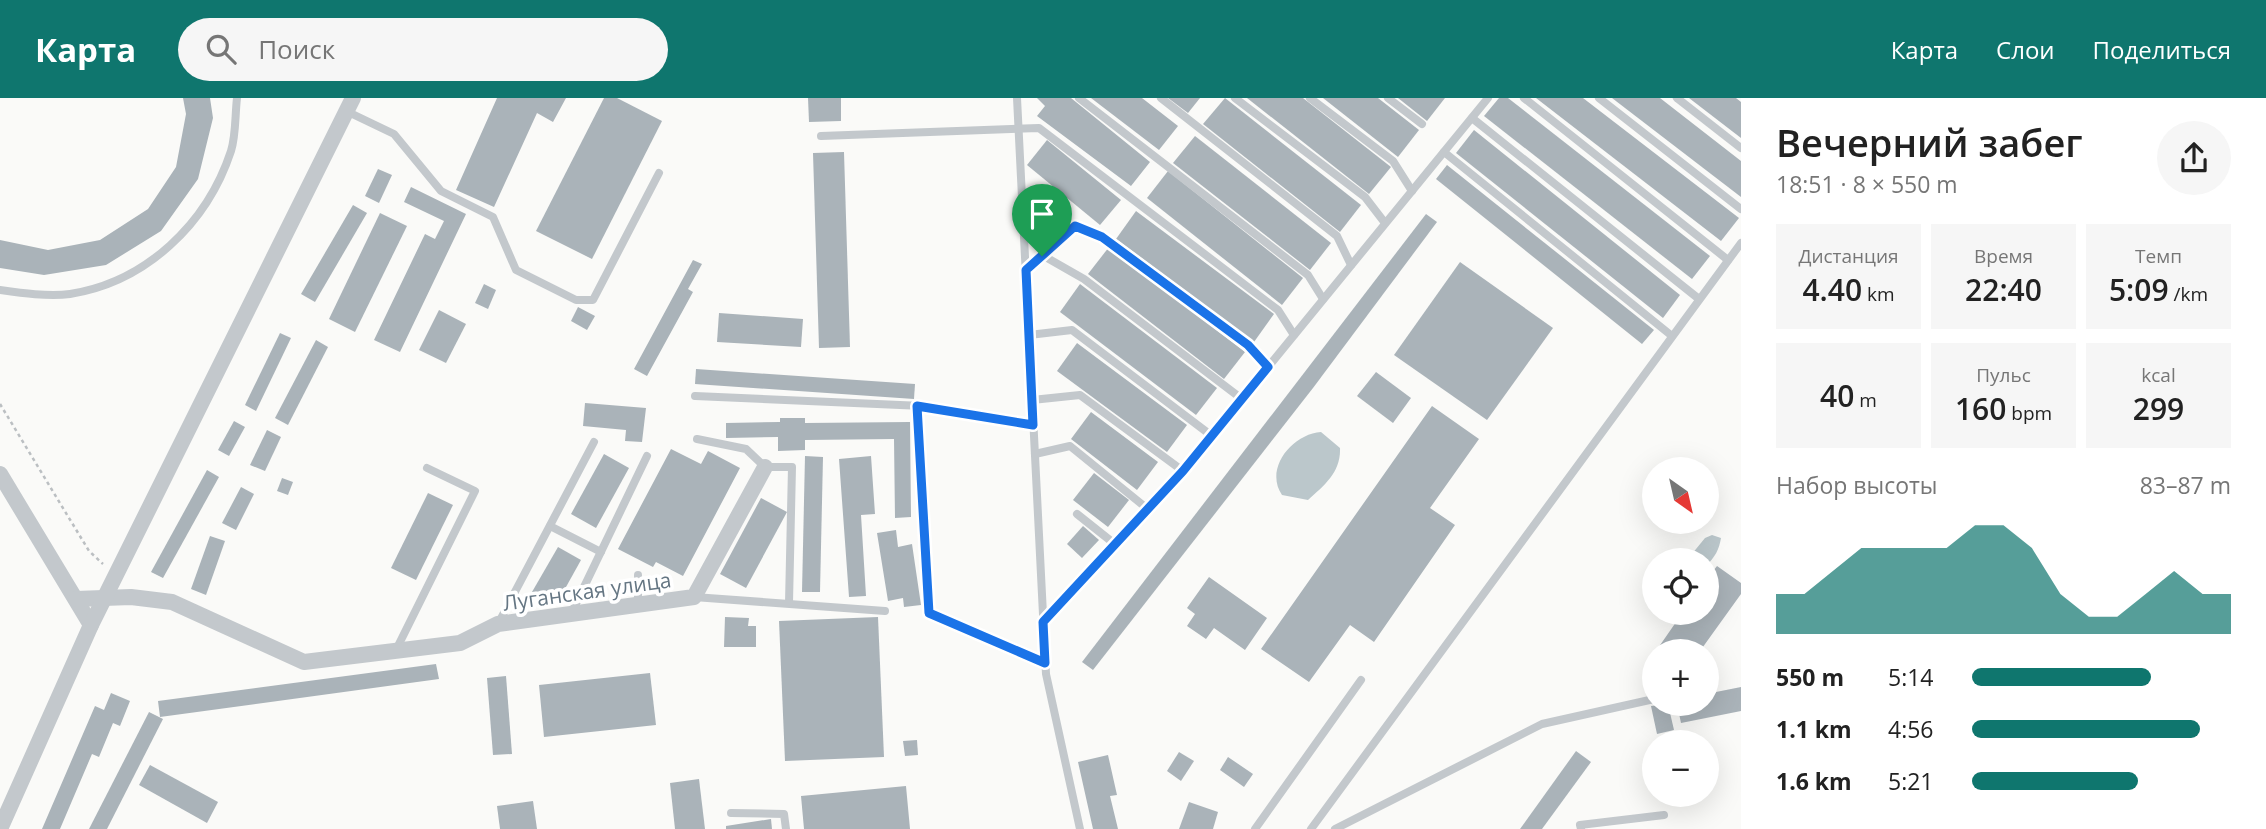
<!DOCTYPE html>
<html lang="ru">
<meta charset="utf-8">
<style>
:root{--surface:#fff;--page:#f6f6f6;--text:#222;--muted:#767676;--accent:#0f766e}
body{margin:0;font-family:"Open Sans",sans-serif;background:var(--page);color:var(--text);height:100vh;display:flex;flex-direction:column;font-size:26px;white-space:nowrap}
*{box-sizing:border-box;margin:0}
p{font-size:23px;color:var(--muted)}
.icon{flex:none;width:38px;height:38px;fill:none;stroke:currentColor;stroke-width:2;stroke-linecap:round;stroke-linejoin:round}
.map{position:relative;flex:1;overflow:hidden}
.side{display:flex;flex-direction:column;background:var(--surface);width:525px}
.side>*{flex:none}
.needle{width:46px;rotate:146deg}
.buttons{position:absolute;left:1642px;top:359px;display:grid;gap:14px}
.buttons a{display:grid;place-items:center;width:77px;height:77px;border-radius:50%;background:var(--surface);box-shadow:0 7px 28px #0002;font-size:35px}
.pin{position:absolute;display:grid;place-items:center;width:60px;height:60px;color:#fff;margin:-72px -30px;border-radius:50% 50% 50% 0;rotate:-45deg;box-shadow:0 0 7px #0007}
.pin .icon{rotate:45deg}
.round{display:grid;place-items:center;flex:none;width:74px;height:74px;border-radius:37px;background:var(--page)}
.summary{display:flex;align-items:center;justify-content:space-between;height:119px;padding:0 35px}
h1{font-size:38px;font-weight:600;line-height:52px}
.stats{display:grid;grid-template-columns:repeat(3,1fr);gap:10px;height:119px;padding:7px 35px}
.stats div{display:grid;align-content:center;border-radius:0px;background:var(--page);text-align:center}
.stats b{font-size:30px;font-weight:600}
.stats small{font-size:19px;font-weight:400}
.stats p{font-size:19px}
.chart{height:196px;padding:14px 35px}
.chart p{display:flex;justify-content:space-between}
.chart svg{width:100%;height:126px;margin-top:7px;fill:var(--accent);opacity:.7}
ul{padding:0 35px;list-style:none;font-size:23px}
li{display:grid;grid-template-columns:112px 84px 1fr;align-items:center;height:52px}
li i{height:18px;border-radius:9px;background:var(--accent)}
header{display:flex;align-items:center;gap:42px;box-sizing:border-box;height:98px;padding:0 35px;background:var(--accent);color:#fff}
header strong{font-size:33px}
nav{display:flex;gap:38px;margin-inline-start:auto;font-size:24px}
.search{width:490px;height:63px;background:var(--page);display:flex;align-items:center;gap:18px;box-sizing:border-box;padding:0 24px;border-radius:38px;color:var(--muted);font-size:26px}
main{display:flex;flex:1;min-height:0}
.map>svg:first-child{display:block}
</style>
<header>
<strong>Карта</strong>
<div class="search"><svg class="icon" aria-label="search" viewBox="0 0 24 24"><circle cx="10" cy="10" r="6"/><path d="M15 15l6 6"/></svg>Поиск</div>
<nav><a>Карта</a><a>Слои</a><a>Поделиться</a></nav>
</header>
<main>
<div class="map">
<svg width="1741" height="731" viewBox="0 0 1741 731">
<rect width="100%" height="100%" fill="#fafaf8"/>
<g fill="#bbc7cb">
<path d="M1321 334 1340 350C1341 374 1325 387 1308 402L1282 397C1264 371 1292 336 1321 334Z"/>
<path d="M1712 437 1721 440C1719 452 1715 459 1706 468V462H1687L1705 440Z"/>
</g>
<g fill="#aab3b9">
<polygon points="183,0 210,0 213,20 198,81 161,133 106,167 44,177 0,170 0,142 48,152 100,142 148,111 176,69 186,16"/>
<polygon points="497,0 566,0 553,24 537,15 494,109 456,92"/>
<polygon points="604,0 617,0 662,23 592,161 536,133"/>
<polygon points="808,0 841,0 841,23 809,24"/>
<polygon points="1037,0 1071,0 1150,64 1131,88 1037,18 1045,8"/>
<polygon points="1091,0 1142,0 1178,28 1159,52"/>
<polygon points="1168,0 1200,0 1188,15"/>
<polygon points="1225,0 1361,107 1340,134 1203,26"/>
<polygon points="1247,0 1303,0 1391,69 1369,96"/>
<polygon points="1323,0 1378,0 1419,32 1398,59"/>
<polygon points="1398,0 1445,0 1427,23"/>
<polygon points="1499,0 1508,0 1710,158 1692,181 1484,18"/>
<polygon points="1536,0 1583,0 1739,120 1721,143"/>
<polygon points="1612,0 1660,0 1741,63 1741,99"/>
<polygon points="1689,0 1736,0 1741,4 1741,40"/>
<polygon points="1474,32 1680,197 1663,220 1456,55"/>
<polygon points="1195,38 1331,145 1310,172 1173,65"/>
<polygon points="1047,42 1121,102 1100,127 1027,67"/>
<polygon points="844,54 850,249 819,250 813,55"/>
<polygon points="1447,67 1654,232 1642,246 1436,81"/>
<polygon points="378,71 392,77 379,105 365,98"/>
<polygon points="1168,73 1303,180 1282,207 1147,100"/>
<polygon points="411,89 466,116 400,254 374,242 425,136 435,141 444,123 404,104"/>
<polygon points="353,107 367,115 315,204 301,196"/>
<polygon points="1136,113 1274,216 1254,244 1116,141"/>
<polygon points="380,115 407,128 355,234 329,221"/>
<polygon points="1426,116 1437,124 1313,290 1093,572 1082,564"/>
<polygon points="1109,149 1245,254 1224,281 1088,176"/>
<polygon points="693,162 702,166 688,191 693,194 647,278 634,271"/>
<polygon points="1460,164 1553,230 1487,322 1394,257"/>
<polygon points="484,186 496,192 488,211 475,205"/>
<polygon points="1080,186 1217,290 1196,317 1060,214"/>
<polygon points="578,209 595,218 587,232 571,223"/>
<polygon points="439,212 466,226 446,265 419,252"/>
<polygon points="719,215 803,221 801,249 717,244"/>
<polygon points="280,235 291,240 256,313 245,307"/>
<polygon points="316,242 328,249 288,327 275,320"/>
<polygon points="1077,245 1187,327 1167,354 1057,273"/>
<polygon points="696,271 915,286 914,301 695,286"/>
<polygon points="1376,274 1411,300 1393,325 1357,298"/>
<polygon points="585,305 646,310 642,344 625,343 626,332 583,328"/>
<polygon points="1432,308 1479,341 1430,410 1455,427 1374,544 1350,527 1309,584 1261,551"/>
<polygon points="1091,314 1158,364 1137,392 1071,341"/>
<polygon points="780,320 805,320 805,325 910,324 911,419 895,420 894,341 805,342 805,352 778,353 778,339 726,340 726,325 780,324"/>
<polygon points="234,323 245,329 229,358 218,352"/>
<polygon points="267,332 281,339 265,373 250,367"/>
<polygon points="671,351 701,366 708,353 740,370 683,478 656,464 653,469 618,451"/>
<polygon points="604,356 629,370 596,430 571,416"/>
<polygon points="805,358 823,359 820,494 802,494"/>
<polygon points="871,358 875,416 861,417 866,498 849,499 839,361"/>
<polygon points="207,372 219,379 163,480 151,474"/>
<polygon points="1094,375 1129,402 1108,429 1073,402"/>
<polygon points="282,380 293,384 288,397 277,393"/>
<polygon points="241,389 254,396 236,432 222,425"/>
<polygon points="428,395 453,407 416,482 391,470"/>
<polygon points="761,400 787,414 746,490 720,476"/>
<polygon points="1083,428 1099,442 1082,460 1067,446"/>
<polygon points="896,432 898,449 912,446 921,507 904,509 903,500 888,503 877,435"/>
<polygon points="210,438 225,443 206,497 191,491"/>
<polygon points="558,449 581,462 556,507 532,494"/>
<polygon points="1717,468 1741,485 1741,496 1700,553 1656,553 1683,514 1706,514 1706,482"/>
<polygon points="1209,479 1267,520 1245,552 1214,530 1206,541 1187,528 1195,516 1187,510"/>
<polygon points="725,519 749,520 748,528 756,528 756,549 724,549"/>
<polygon points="878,519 884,659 785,663 779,523"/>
<polygon points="436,566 439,581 160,619 158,603"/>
<polygon points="650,575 656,627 544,639 539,587"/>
<polygon points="506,578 512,656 493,657 487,580"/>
<polygon points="1741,589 1741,613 1681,625 1677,606 1706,606 1706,596"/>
<polygon points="111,595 130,603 120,628 113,625 99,659 92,656 60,731 42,731 95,608 104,612"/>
<polygon points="1668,606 1674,632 1657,636 1651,608"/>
<polygon points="149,614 163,621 107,731 89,731"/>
<polygon points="917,642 918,657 905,658 903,643"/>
<polygon points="1576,653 1591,664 1542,731 1520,731"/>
<polygon points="1179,654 1194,663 1181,683 1167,673"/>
<polygon points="1108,657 1117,697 1110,698 1118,731 1093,731 1078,664"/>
<polygon points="1228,659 1253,676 1244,689 1220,672"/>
<polygon points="150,667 218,704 207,725 139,687"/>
<polygon points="699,681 705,731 675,731 670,685"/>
<polygon points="906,688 910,731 804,731 801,698"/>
<polygon points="533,703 537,731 500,731 497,708"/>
<polygon points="1189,704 1218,714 1213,731 1179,731"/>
<polygon points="771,721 772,731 726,731 726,728"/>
</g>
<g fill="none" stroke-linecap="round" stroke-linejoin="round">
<polyline stroke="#bbbfc2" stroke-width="2.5" stroke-dasharray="3.5 3.5" stroke-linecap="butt" points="0,306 89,453 103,466"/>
<g stroke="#c3c8cc" stroke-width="8">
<polyline points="1017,0 1046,576 1080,731"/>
<polyline points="1079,0 1308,177 1323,201"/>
<polyline points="1161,0 1337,138 1351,167"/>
<polyline points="1235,0 1365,99 1385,125"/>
<polyline points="1310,0 1393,63 1412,93"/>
<polyline points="1388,0 1422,26"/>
<polyline points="1524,0 1728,162"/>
<polyline points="1599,0 1741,111"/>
<polyline points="1677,0 1741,50"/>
<polyline points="346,13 394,36 441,93 493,119 516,172 576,202 593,202 659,75"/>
<polyline points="1472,20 1699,201"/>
<polyline points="821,38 1039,30 1278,212 1294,237"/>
<polyline points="1444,54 1672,238"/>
<polyline points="1042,157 1084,181 1242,301"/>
<polyline points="1026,172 1075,128 1102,139 1248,247 1268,269"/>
<path d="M0 192C21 195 49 199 70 196 146 184 207 126 231 53 236 37 235 17 237 0"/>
<polyline points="1029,237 1072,232 1212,338"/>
<polyline points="695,298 923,308 1033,327"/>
<polyline points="1032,302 1080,297 1183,373"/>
<polyline points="917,308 929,515 1045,565"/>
<polyline points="697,341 746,351 765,369 792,369 789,505"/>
<polyline points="1035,356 1070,348 1149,412"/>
<polyline points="1077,416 1116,447"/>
<polyline points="550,428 601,454"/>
<polyline points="638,477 638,506"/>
<polyline points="694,499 885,513"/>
<polyline points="571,516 647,358"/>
<polyline points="1043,524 1183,373 1488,0"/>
<polyline points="498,526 594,344"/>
<polyline points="396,552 475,393 427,370"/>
<polyline points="731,715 784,716 786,731"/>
<polyline points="1255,731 1361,582"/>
<polyline points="1311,731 1741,145"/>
<polyline points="1335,731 1542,626 1654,601"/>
<polyline points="1581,731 1580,727 1664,717"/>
</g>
<g stroke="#c3c8cc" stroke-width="16">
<polyline points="0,376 91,527"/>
<polyline points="76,501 131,499 172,504 304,564 460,545 498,526 694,499 765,369"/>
<polyline points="0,731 91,527 353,0"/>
</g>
</g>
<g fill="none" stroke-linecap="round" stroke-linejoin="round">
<g stroke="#fff" stroke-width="14">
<polygon id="route" points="1075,128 1102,139 1248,247 1268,269 1183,373 1043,524 1045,565 929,515 917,308 1033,327 1026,172"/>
</g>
<use href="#route" stroke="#1a73e8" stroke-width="9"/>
</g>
<g text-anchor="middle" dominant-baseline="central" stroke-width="7" stroke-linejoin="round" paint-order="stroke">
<g font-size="21" fill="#657683" stroke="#fff">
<text transform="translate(587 493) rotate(-8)">Луганская улица</text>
</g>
</g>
</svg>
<div class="buttons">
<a><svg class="needle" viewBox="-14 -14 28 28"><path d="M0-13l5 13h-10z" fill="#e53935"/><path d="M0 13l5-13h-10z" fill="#767676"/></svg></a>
<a><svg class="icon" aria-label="locate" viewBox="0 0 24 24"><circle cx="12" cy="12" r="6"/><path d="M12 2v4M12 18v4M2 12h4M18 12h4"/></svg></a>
<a>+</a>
<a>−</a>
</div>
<div class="pin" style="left:1042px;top:158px;background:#1e9e55"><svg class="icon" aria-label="arrive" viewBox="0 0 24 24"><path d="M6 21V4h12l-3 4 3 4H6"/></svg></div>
</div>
<section class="side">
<div class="summary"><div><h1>Вечерний забег</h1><p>18:51 · 8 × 550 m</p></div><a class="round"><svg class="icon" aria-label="share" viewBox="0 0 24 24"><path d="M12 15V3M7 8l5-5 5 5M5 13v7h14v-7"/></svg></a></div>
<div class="stats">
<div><p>Дистанция</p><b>4.40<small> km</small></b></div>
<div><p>Время</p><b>22:40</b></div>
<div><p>Темп</p><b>5:09<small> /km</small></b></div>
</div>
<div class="stats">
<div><b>40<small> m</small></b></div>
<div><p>Пульс</p><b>160<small> bpm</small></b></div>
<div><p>kcal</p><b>299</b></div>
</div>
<div class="chart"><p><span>Набор высоты</span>83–87 m</p>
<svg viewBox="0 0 160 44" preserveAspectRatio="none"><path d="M0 44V30L10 30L20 22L30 14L40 14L50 14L60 14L70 6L80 6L90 14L100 30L110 38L120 38L130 30L140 22L150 30L160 30V44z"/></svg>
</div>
<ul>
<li><b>550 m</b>5:14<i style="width:69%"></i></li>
<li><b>1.1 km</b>4:56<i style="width:88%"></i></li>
<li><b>1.6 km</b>5:21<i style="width:64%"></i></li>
</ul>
</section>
</main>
